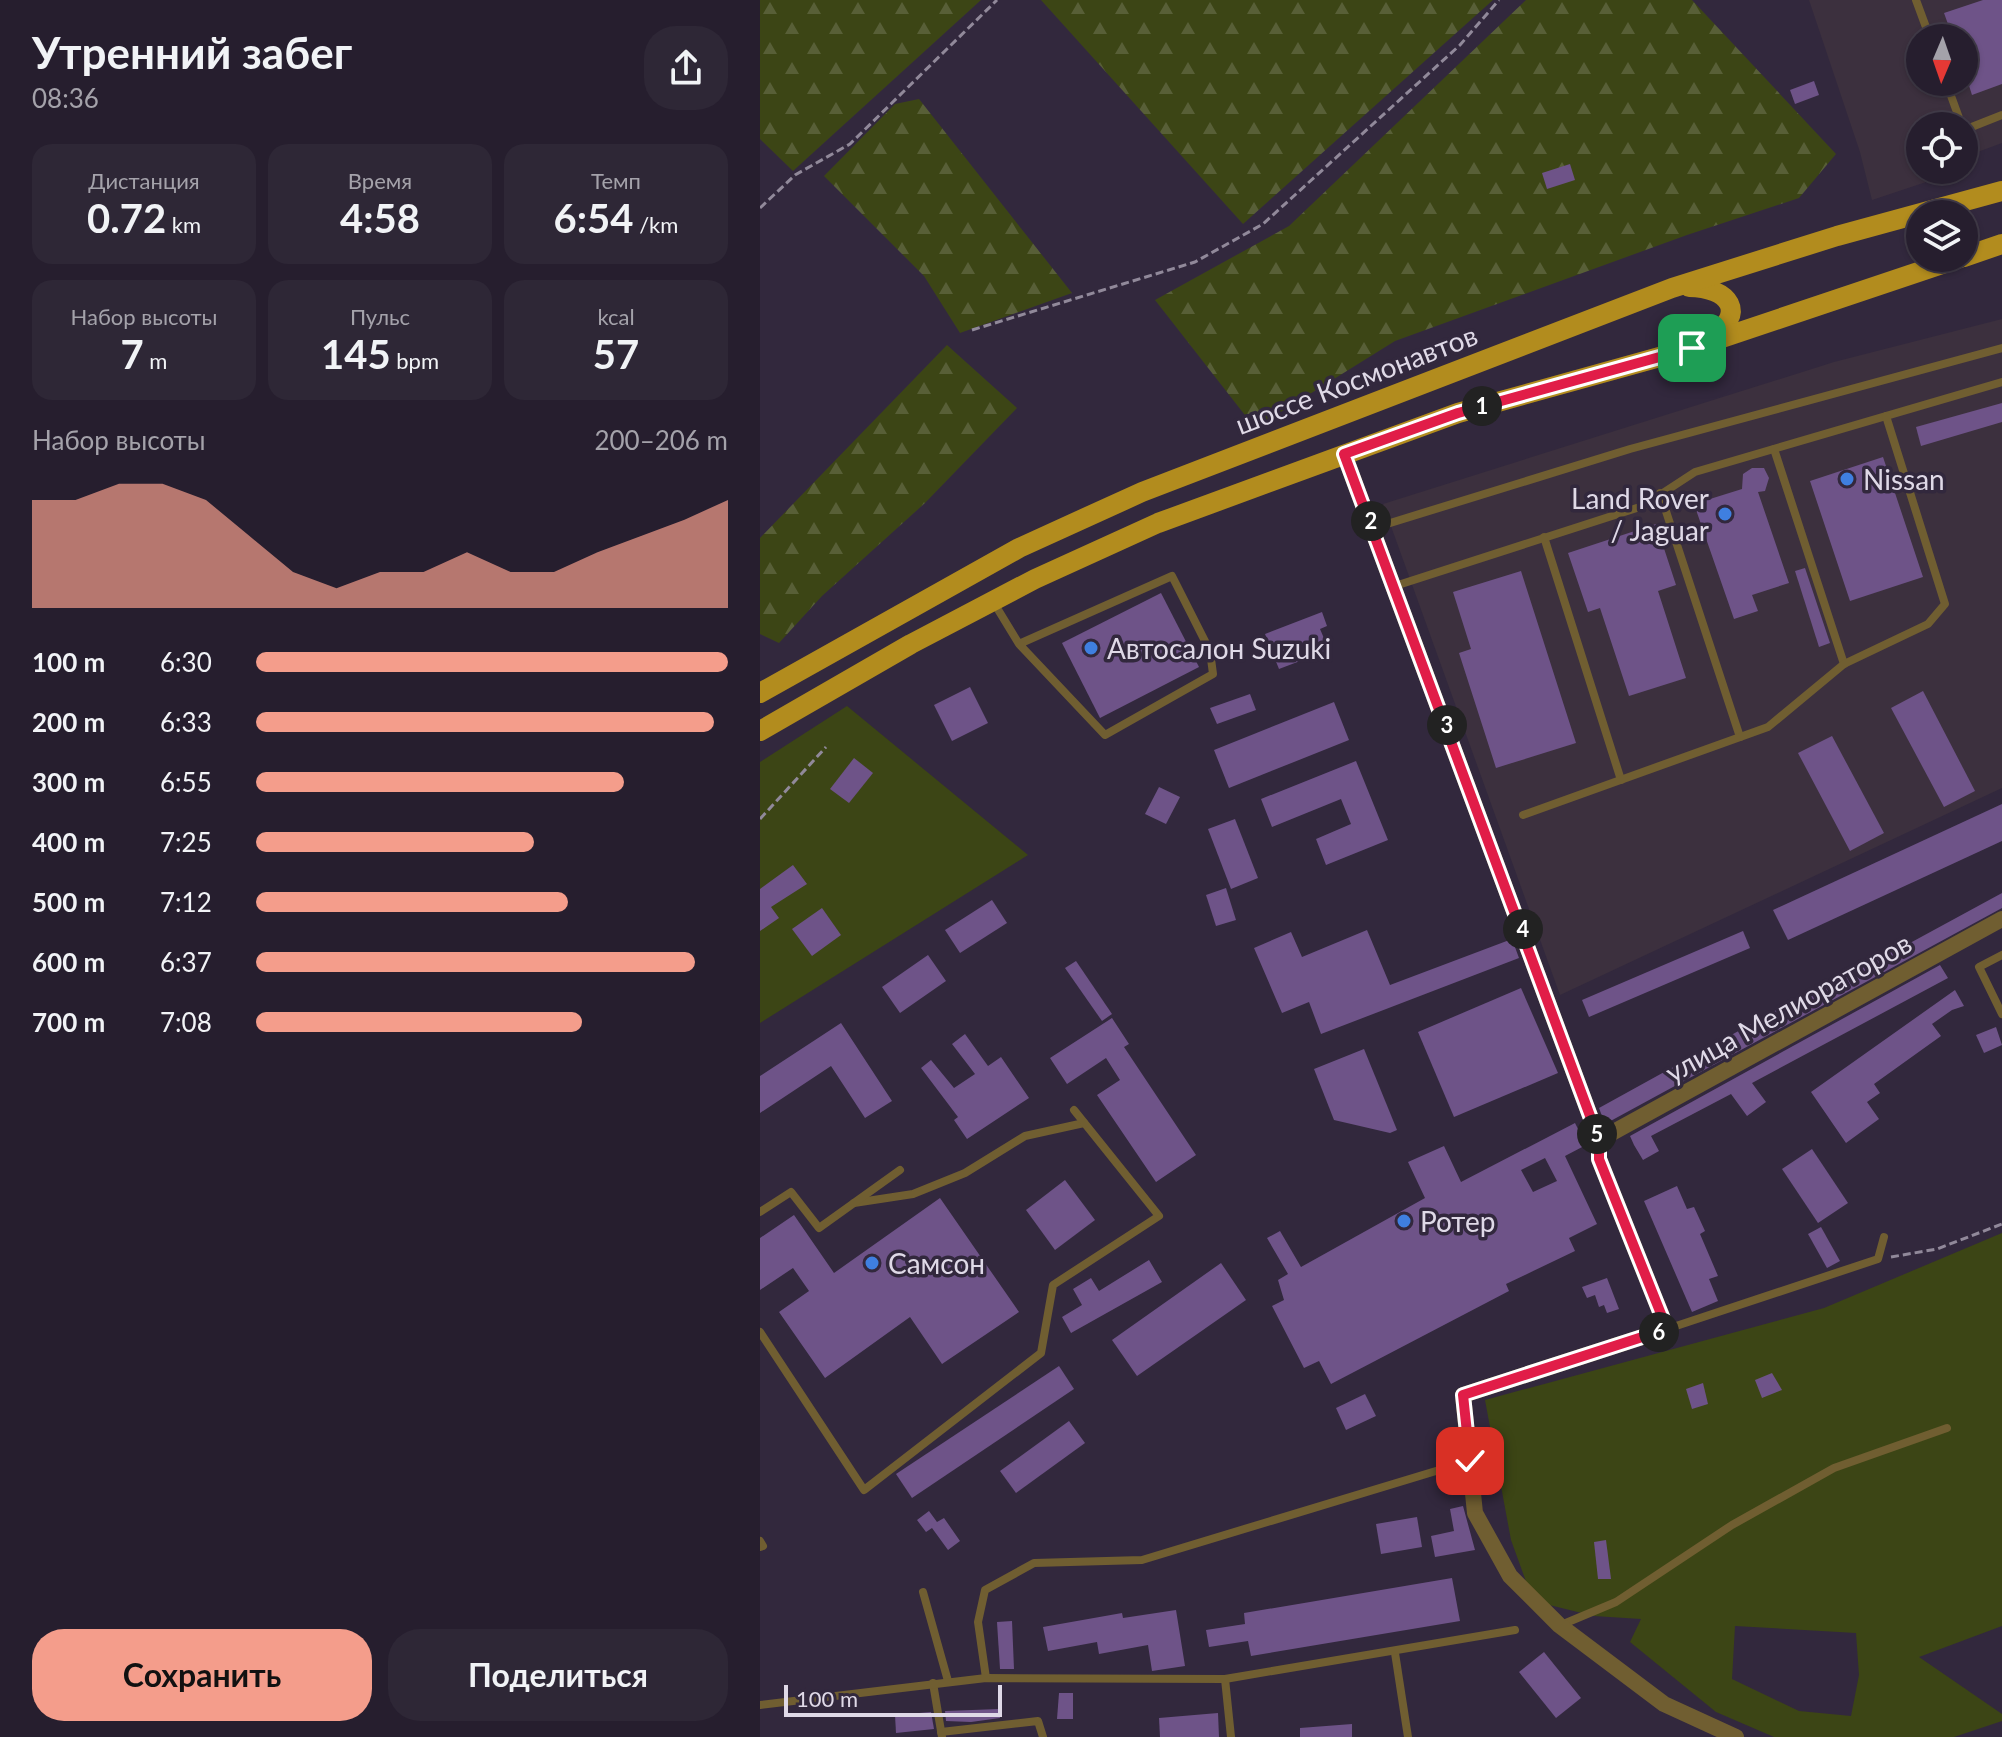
<!DOCTYPE html>
<html lang="ru">
<meta charset="utf-8">
<style>
:root{--surface:#261e2e;--page:#2e2736;--text:#f1f3f6;--muted:#a4a2aa;--line:#423c4a;--accent:#f49d8b}
body{margin:0;font-family:Lato,sans-serif;background:var(--page);color:var(--text);height:100vh;display:flex;flex-direction:column;font-size:30px;white-space:nowrap}
*{box-sizing:border-box;margin:0}
p{font-size:26px;color:var(--muted)}
.icon{flex:none;width:44px;height:44px;fill:none;stroke:currentColor;stroke-width:2;stroke-linecap:round;stroke-linejoin:round}
.map{position:relative;flex:1;overflow:hidden}
.side{display:flex;flex-direction:column;background:var(--surface);width:760px}
.side>*{flex:none}
.needle{width:52px;rotate:182deg}
.fabs{position:absolute;left:1146px;top:24px;display:grid;gap:16px}
.fabs a{display:grid;place-items:center;width:72px;height:72px;border-radius:50%;background:var(--surface);box-shadow:0 2px 6px #0004,0 0 0 2px var(--line);font-size:40px}
.scale{position:absolute;left:24px;bottom:20px;width:218px;box-sizing:border-box;padding-left:8px;border:4px solid #dfd9e7;border-top:0;font-size:22px;line-height:28px;white-space:nowrap;color:#dfd9e7;-webkit-text-stroke:6px #32283d;paint-order:stroke}
.pin{position:absolute;display:grid;place-items:center;width:68px;height:68px;color:#fff;margin:-34px;border-radius:16px;box-shadow:0 4px 12px #0006}
.km{position:absolute;width:40px;height:40px;margin:-20px;border-radius:50%;background:#222;color:#fff;font-size:22px;line-height:40px;text-align:center}
.round{display:grid;place-items:center;flex:none;width:84px;height:84px;border-radius:32px;background:var(--page)}
.head{display:flex;align-items:center;justify-content:space-between;height:136px;padding:0 32px}
h1{font-size:44px;font-weight:700;line-height:60px}
.figures{display:grid;grid-template-columns:repeat(3,1fr);gap:12px;height:136px;padding:8px 32px}
.figures div{display:grid;align-content:center;border-radius:20px;background:var(--page);text-align:center}
.figures b{font-size:40px;font-weight:700}
.figures small{font-size:22px;font-weight:400}
.figures p{font-size:22px}
.chart{height:224px;padding:16px 32px}
.chart p{display:flex;justify-content:space-between}
.chart svg{width:100%;height:144px;margin-top:8px;fill:var(--accent);opacity:.7}
.action{display:flex;gap:16px;margin-top:auto;padding:16px 32px}
.action a{flex:1;height:92px;border-radius:32px;background:var(--accent);color:#111;font-size:32px;font-weight:700;line-height:92px;text-align:center}
.action a+a{background:var(--page);color:var(--text)}
ul{padding:0 32px;list-style:none;font-size:26px}
li{display:grid;grid-template-columns:128px 96px 1fr;align-items:center;height:60px}
li i{height:20px;border-radius:10px;background:var(--accent)}
main{display:flex;flex:1;min-height:0}
.map>svg:first-child{display:block}
</style>
<main>
<section class="side">
<div class="head"><div><h1>Утренний забег</h1><p>08:36</p></div><a class="round"><svg class="icon" aria-label="share" viewBox="0 0 24 24"><path d="M12 15V3M7 8l5-5 5 5M5 13v7h14v-7"/></svg></a></div>
<div class="figures">
<div><p>Дистанция</p><b>0.72<small> km</small></b></div>
<div><p>Время</p><b>4:58</b></div>
<div><p>Темп</p><b>6:54<small> /km</small></b></div>
</div>
<div class="figures">
<div><p>Набор высоты</p><b>7<small> m</small></b></div>
<div><p>Пульс</p><b>145<small> bpm</small></b></div>
<div><p>kcal</p><b>57</b></div>
</div>
<div class="chart"><p><span>Набор высоты</span>200–206 m</p>
<svg viewBox="0 0 160 44" preserveAspectRatio="none"><path d="M0 44V11L10 11L20 6L30 6L40 11L50 22L60 33L70 38L80 33L90 33L100 27L110 33L120 33L130 27L140 22L150 17L160 11V44z"/></svg>
</div>
<ul>
<li><b>100 m</b>6:30<i style="width:100%"></i></li>
<li><b>200 m</b>6:33<i style="width:97%"></i></li>
<li><b>300 m</b>6:55<i style="width:78%"></i></li>
<li><b>400 m</b>7:25<i style="width:59%"></i></li>
<li><b>500 m</b>7:12<i style="width:66%"></i></li>
<li><b>600 m</b>6:37<i style="width:93%"></i></li>
<li><b>700 m</b>7:08<i style="width:69%"></i></li>
</ul>
<div class="action"><a>Сохранить</a><a>Поделиться</a></div>
</section>
<div class="map">
<svg width="1242" height="1737" viewBox="0 0 1242 1737">
<defs>
<pattern id="forest-firs" width="22" height="20" patternUnits="userSpaceOnUse" patternTransform="scale(2)"><rect width="22" height="20" fill="#3c4515"/><path d="M5 1l3.5 6h-7zM16 11l3.5 6h-7z" fill="#585f37"/></pattern>
</defs>
<rect width="100%" height="100%" fill="#32283d"/>
<g fill="#3c303e" fill-rule="evenodd">
<path d="M1049 0H1242V143L1204 157V126H1160V170H1193L1190 174 1112 200 1100 152ZM1160 38H1204V82H1160Z"/>
<polygon points="1242,319 1242,788 800,995 623,504 1074,362"/>
</g>
<g fill="#3c4515" fill-rule="evenodd">
<polygon points="87,706 268,855 0,1023 0,762"/>
<path d="M1242 1233V1626L1159 1657 1242 1714V1721L1194 1737H1014L956 1712 870 1642 881 1619 834 1616 773 1601 751 1540 725 1400 1064 1308ZM975 1626 1096 1633 1099 1675 1091 1716 1039 1711 972 1679Z"/>
</g>
<g fill="url(#forest-firs)">
<polygon points="0,0 221,0 33,171 0,139"/>
<polygon points="281,0 733,0 483,224"/>
<polygon points="766,0 932,0 1076,154 1039,198 927,235 635,341 495,428 395,300 529,226"/>
<polygon points="159,99 312,293 200,333 164,276 64,176 135,104"/>
<polygon points="187,345 257,408 165,503 62,596 19,643 0,634 0,538"/>
</g>
<g fill="#6e5388" fill-rule="evenodd">
<polygon points="1223,0 1242,0 1242,84 1212,95 1204,70 1204,38 1193,38 1184,13"/>
<polygon points="1054,81 1059,95 1035,104 1030,90"/>
<polygon points="810,164 815,180 787,189 782,173"/>
<polygon points="1242,403 1242,422 1161,446 1156,427"/>
<polygon points="1123,457 1163,577 1090,601 1050,481"/>
<polygon points="992,468 1004,468 1009,478 1005,491 998,492 1029,583 992,595 998,611 974,619 934,504 982,489 983,474"/>
<polygon points="896,524 916,585 898,591 926,678 869,696 840,608 828,612 808,553"/>
<polygon points="1045,568 1070,643 1059,647 1035,571"/>
<polygon points="761,571 816,743 736,768 699,653 711,649 693,592"/>
<polygon points="401,593 439,667 340,718 302,643"/>
<polygon points="562,612 567,626 560,629 569,650 519,669 505,634"/>
<polygon points="210,687 228,723 192,741 174,705"/>
<polygon points="1163,691 1215,791 1184,807 1131,708"/>
<polygon points="490,694 496,710 457,724 450,708"/>
<polygon points="574,702 589,740 469,788 454,750"/>
<polygon points="1072,736 1124,833 1090,851 1038,753"/>
<polygon points="94,758 113,773 89,803 70,789"/>
<polygon points="596,761 628,840 566,865 556,839 591,824 581,799 512,827 501,799"/>
<polygon points="399,787 420,797 406,824 385,814"/>
<polygon points="1242,804 1242,841 1028,940 1013,910"/>
<polygon points="475,819 498,878 471,889 448,829"/>
<polygon points="33,865 47,884 11,907 19,918 0,931 0,889"/>
<polygon points="466,888 476,920 456,926 446,895"/>
<polygon points="1242,893 1242,908 845,1124 839,1108 1147,938 1150,943"/>
<polygon points="232,900 247,923 200,953 185,930"/>
<polygon points="62,908 81,935 52,956 32,929"/>
<polygon points="607,930 630,985 752,939 759,958 561,1034 549,1002 522,1013 494,948 531,932 542,957"/>
<polygon points="983,931 990,948 829,1017 822,1000"/>
<polygon points="168,955 186,981 140,1013 122,987"/>
<polygon points="316,961 352,1014 342,1021 305,968"/>
<polygon points="1180,965 1188,978 992,1083 1006,1102 987,1116 971,1094 891,1136 899,1151 883,1160 874,1145 870,1136"/>
<polygon points="761,988 798,1073 694,1117 658,1032"/>
<polygon points="1195,990 1204,1006 1192,1010 1172,1024 1181,1036 1114,1084 1120,1093 1107,1102 1119,1119 1086,1143 1051,1092"/>
<polygon points="352,1018 369,1044 364,1047 436,1155 396,1182 337,1095 360,1080 346,1058 307,1084 290,1058"/>
<polygon points="81,1023 132,1101 105,1118 71,1066 0,1113 0,1076"/>
<polygon points="1236,1027 1242,1045 1224,1053 1216,1035"/>
<polygon points="205,1034 228,1066 241,1057 269,1098 207,1139 194,1120 198,1117 161,1068 171,1060 194,1088 215,1074 192,1044"/>
<polygon points="604,1049 637,1130 630,1133 574,1120 554,1069"/>
<path d="M815 1123 826 1145 805 1156 837 1224 809 1238 815 1251 746 1284 749 1291 571 1384 559 1361 544 1368 512 1306 524 1300 518 1280 528 1274 507 1238 520 1231 541 1267 665 1198 648 1162 684 1146 701 1182ZM785 1158 797 1181 773 1192 761 1170Z"/>
<polygon points="1052,1149 1088,1203 1058,1223 1022,1169"/>
<polygon points="305,1180 335,1220 295,1250 266,1210"/>
<polygon points="917,1186 927,1209 934,1207 945,1231 940,1234 958,1276 949,1279 958,1301 932,1312 884,1201"/>
<polygon points="180,1198 259,1312 182,1364 150,1317 65,1378 19,1312 49,1291 33,1268 0,1290 0,1238 34,1215 74,1273"/>
<polygon points="1061,1227 1080,1261 1067,1268 1048,1234"/>
<polygon points="389,1260 402,1282 311,1333 302,1317 322,1305 313,1289 331,1278 339,1291"/>
<polygon points="461,1263 486,1300 377,1376 352,1340"/>
<polygon points="847,1278 859,1309 847,1313 844,1305 839,1307 835,1295 827,1298 822,1287"/>
<polygon points="299,1366 314,1389 152,1498 136,1474"/>
<polygon points="1012,1373 1022,1390 1002,1398 995,1380"/>
<polygon points="943,1383 948,1404 932,1409 926,1389"/>
<polygon points="605,1394 616,1416 586,1430 576,1408"/>
<polygon points="309,1421 325,1443 256,1493 240,1471"/>
<polygon points="703,1506 715,1550 675,1557 671,1536 694,1531 690,1509"/>
<polygon points="169,1511 177,1522 184,1518 200,1541 188,1550 172,1528 166,1532 157,1520"/>
<polygon points="657,1517 662,1547 621,1554 616,1524"/>
<polygon points="846,1540 851,1579 838,1579 834,1542"/>
<polygon points="692,1578 700,1621 491,1656 488,1641 449,1647 446,1630 485,1624 484,1613"/>
<polygon points="416,1610 425,1666 392,1671 388,1645 339,1654 337,1642 288,1651 283,1627 362,1613 363,1618"/>
<polygon points="252,1621 254,1669 240,1669 237,1622"/>
<polygon points="784,1652 821,1698 796,1718 759,1672"/>
<polygon points="299,1693 313,1693 313,1719 297,1719"/>
<polygon points="239,1709 240,1718 211,1722 186,1721 185,1711"/>
<polygon points="171,1712 174,1729 136,1733 135,1715"/>
<polygon points="458,1713 459,1737 400,1737 399,1718"/>
<polygon points="592,1724 592,1737 540,1737 540,1728"/>
</g>
<g fill="none" stroke-linecap="round" stroke-linejoin="round">
<g stroke="#91899a" stroke-width="3" stroke-dasharray="8 4" stroke-linecap="butt">
<polyline points="0,208 35,175 90,144 237,0"/>
<polyline points="212,330 435,262 503,224 700,45 739,0"/>
<polyline points="0,819 66,747"/>
<polyline points="1131,1257 1177,1249 1242,1224"/>
</g>
<g stroke="#705e31" stroke-width="8">
<polyline points="1156,0 1170,38"/>
<polyline points="1186,82 1202,126"/>
<polyline points="1204,130 1242,115"/>
<polyline points="1014,449 1084,664"/>
<polyline points="900,493 980,737"/>
<polyline points="614,528 870,449 1242,348"/>
<polyline points="784,537 861,780"/>
<polyline points="635,586 883,506 935,472 1242,382"/>
<polyline points="234,603 259,644 345,735 453,674 450,651 412,576 259,644"/>
<polyline points="763,815 1008,727 1084,664 1168,624 1185,604 1126,416"/>
<polyline points="1242,955 1219,967 1242,1014"/>
<polyline points="94,1203 153,1194 205,1173 265,1136 324,1123"/>
<polyline points="0,1212 31,1192 59,1228 140,1170"/>
<polyline points="907,1329 1118,1259 1124,1237"/>
<polyline points="0,1332 104,1490 281,1353 293,1285 399,1216 314,1110"/>
<polyline points="0,1541 3,1546 0,1547"/>
<polyline points="163,1592 188,1681"/>
<polyline points="801,1625 856,1602 972,1525 1074,1468 1187,1428"/>
<polyline points="635,1653 648,1737"/>
<polyline points="226,1678 218,1622 225,1590 274,1563 382,1560 709,1461"/>
<polyline points="465,1679 471,1737"/>
<polyline points="173,1683 182,1737"/>
<polyline points="0,1705 226,1678 465,1679 755,1630"/>
<polyline points="181,1732 278,1721 283,1737"/>
</g>
<g stroke="#705e31" stroke-width="16">
<polyline points="584,454 839,1140 839,1159 907,1329 703,1395 715,1513 750,1576 799,1625 904,1704 976,1737"/>
<polyline points="839,1140 1242,919"/>
</g>
<g stroke="#b28c1e" stroke-width="20">
<polyline points="1204,257 1242,244"/>
<path d="M929 287C969 287 989 314 949 338"/>
<polyline points="0,693 259,548 382,492 912,288 1077,236 1242,191"/>
<polyline points="0,731 151,644 275,579 398,523 698,413 932,348 1200,258"/>
</g>
</g>
<g fill="none" stroke-linecap="round" stroke-linejoin="round">
<g stroke="#fff" stroke-width="16">
<polyline id="route" points="710,1461 703,1395 907,1329 839,1159 839,1140 584,454 698,413 932,348"/>
</g>
<use href="#route" stroke="#e11d48" stroke-width="10"/>
</g>
<g fill="#3f7fe0" stroke="#32283d" stroke-width="3">
<circle cx="1087" cy="479" r="8"/>
<circle cx="965" cy="514" r="8"/>
<circle cx="331" cy="648" r="8"/>
<circle cx="644" cy="1221" r="8"/>
<circle cx="112" cy="1263" r="8"/>
</g>
<g text-anchor="middle" dominant-baseline="central" stroke-width="7" stroke-linejoin="round" paint-order="stroke">
<g font-size="28" fill="#dfd9e7" stroke="#32283d">
<text transform="translate(596 379) rotate(-21)">шоссе Космонавтов</text>
<text transform="translate(1028 1007) rotate(-29)">улица Мелиораторов</text>
</g>
<g font-size="28" fill="#dfd9e7" stroke="#32283d" text-anchor="start">
<text x="1103" y="479">Nissan</text>
<text x="949" y="498" text-anchor="end">Land Rover<tspan x="949" dy="32">/ Jaguar</tspan></text>
<text x="347" y="648">Автосалон Suzuki</text>
<text x="660" y="1221">Ротер</text>
<text x="128" y="1263">Самсон</text>
</g>
</g>
</svg>
<div class="fabs">
<a><svg class="needle" viewBox="-14 -14 28 28"><path d="M0-13l5 13h-10z" fill="#e53935"/><path d="M0 13l5-13h-10z" fill="#a4a2aa"/></svg></a>
<a><svg class="icon" aria-label="locate" viewBox="0 0 24 24"><circle cx="12" cy="12" r="6"/><path d="M12 2v4M12 18v4M2 12h4M18 12h4"/></svg></a>
<a><svg class="icon" aria-label="layers" viewBox="0 0 24 24"><path d="M12 4l9 5-9 5-9-5zM3 14l9 5 9-5"/></svg></a>
</div>
<div class="scale">100 m</div>
<div class="pin" style="left:932px;top:348px;background:#1e9e55"><svg class="icon" aria-label="arrive" viewBox="0 0 24 24"><path d="M6 21V4h12l-3 4 3 4H6"/></svg></div>
<div class="pin" style="left:710px;top:1461px;background:#d93025"><svg class="icon" aria-label="check" viewBox="0 0 24 24"><path d="M5 12l5 5 9-10"/></svg></div>
<b class="km" style="left:722px;top:406px">1</b>
<b class="km" style="left:611px;top:521px">2</b>
<b class="km" style="left:687px;top:725px">3</b>
<b class="km" style="left:763px;top:929px">4</b>
<b class="km" style="left:837px;top:1134px">5</b>
<b class="km" style="left:899px;top:1332px">6</b>
</div>
</main>
